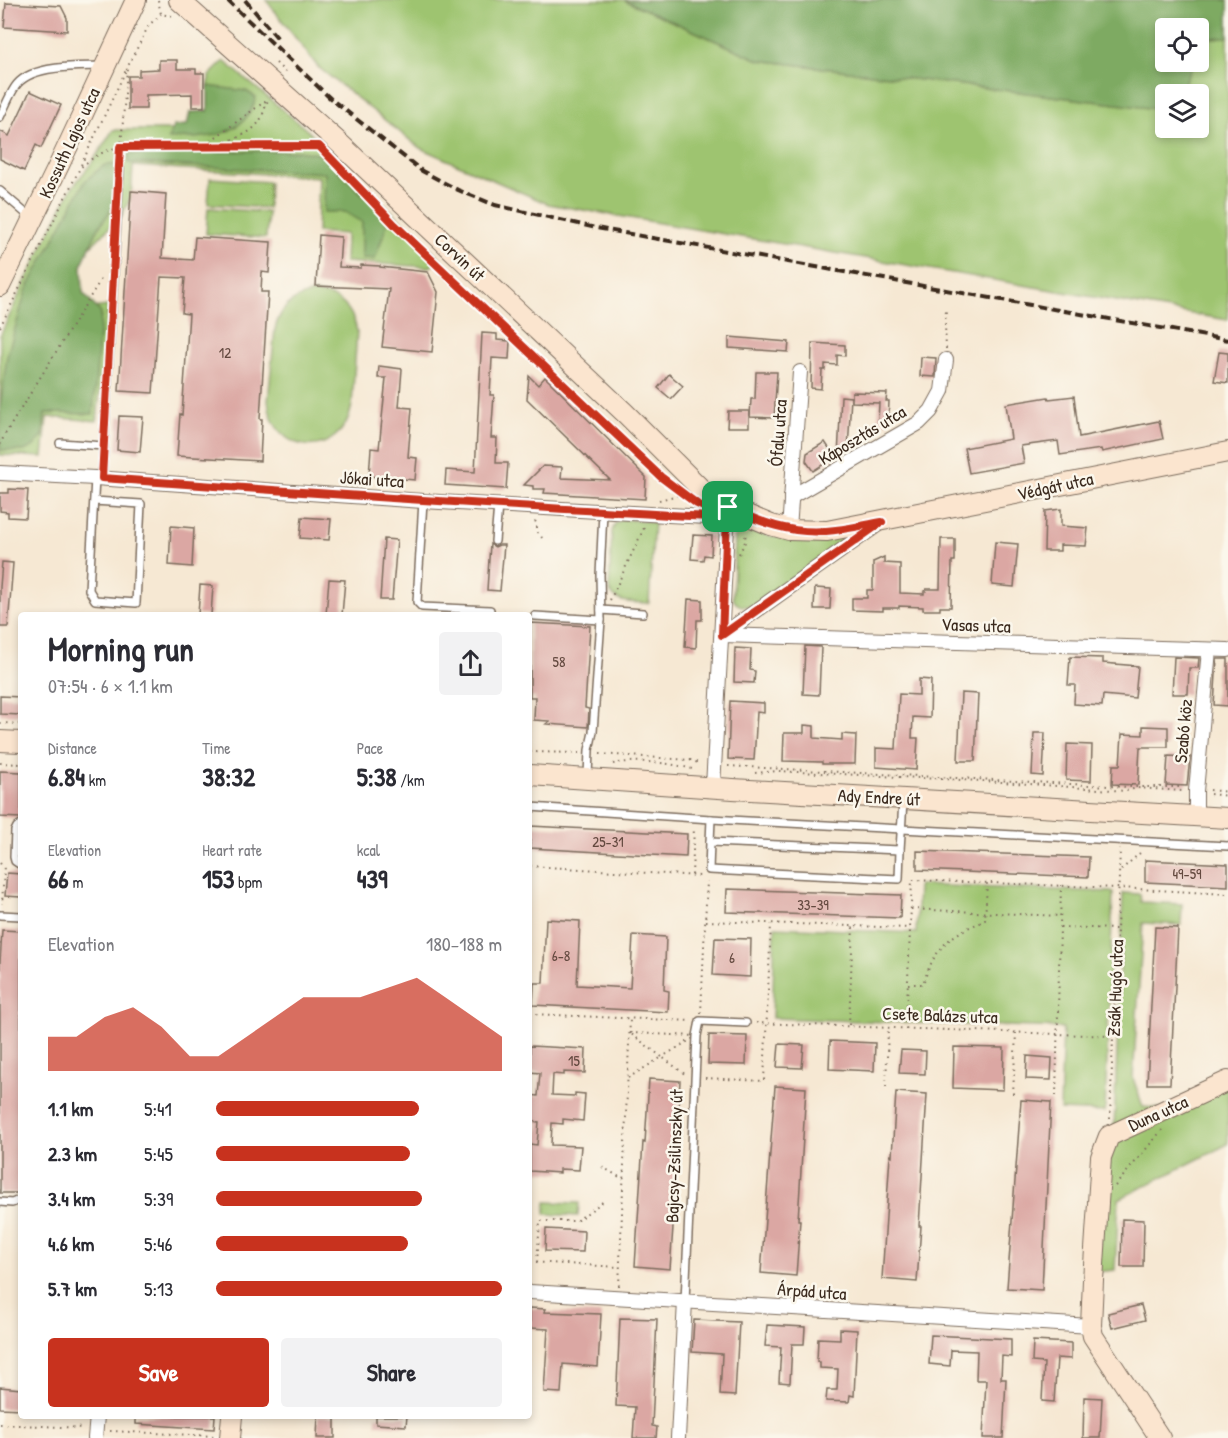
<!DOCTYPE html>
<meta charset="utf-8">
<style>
:root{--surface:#fff;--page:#f2f2f3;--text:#2b2b33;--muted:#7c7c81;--accent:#c8321e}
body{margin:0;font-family:"Patrick Hand",sans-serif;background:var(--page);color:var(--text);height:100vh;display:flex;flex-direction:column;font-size:22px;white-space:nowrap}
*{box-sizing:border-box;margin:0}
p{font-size:20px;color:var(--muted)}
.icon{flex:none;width:33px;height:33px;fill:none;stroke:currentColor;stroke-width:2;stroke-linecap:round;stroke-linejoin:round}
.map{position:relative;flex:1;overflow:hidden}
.drawer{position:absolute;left:18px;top:612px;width:514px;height:807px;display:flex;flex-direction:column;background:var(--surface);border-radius:6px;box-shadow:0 3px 9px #0003}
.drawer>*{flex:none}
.buttons{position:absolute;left:1155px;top:18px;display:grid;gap:12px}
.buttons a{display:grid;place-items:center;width:54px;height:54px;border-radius:6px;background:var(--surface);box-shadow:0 3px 9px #0003;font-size:30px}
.pin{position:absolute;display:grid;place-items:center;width:51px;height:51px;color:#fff;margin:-26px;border-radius:12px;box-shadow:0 3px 9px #0006}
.round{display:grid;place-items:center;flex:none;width:63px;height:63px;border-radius:6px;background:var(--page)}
.summary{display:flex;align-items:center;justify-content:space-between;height:102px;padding:0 30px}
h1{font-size:33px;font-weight:700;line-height:45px}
.figures{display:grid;grid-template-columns:repeat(3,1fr);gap:9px;height:102px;padding:6px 30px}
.figures div{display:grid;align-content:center}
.figures b{font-size:26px;font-weight:700}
.figures small{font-size:16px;font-weight:400}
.figures p{font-size:16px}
.chart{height:168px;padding:12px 30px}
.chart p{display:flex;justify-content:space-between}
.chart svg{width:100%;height:108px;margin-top:6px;fill:var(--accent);opacity:.7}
.primary-button{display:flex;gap:12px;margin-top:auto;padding:12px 30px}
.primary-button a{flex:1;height:69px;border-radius:6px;background:var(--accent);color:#fff;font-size:24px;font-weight:700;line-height:69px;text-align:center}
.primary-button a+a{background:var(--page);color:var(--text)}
ul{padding:0 30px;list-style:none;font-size:20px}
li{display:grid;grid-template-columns:96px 72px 1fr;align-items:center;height:45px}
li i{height:15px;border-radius:8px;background:var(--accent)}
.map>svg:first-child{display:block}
</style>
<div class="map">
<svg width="1228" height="1438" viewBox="0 0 1228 1438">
<rect width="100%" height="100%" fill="#fbf7ec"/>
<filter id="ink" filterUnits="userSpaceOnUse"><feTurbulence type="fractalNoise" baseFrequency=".0167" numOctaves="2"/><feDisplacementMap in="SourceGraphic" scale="12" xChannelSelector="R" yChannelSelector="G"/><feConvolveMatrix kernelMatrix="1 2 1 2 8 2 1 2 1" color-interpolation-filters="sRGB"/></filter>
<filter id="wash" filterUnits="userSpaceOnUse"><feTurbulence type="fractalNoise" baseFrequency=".008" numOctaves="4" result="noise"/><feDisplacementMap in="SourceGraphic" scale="24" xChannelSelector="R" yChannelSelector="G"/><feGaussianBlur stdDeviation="1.35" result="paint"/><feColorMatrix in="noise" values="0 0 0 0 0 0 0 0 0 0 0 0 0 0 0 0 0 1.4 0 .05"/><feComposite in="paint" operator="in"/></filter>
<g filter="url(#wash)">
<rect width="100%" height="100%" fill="#f6e8d3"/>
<g fill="#9ec46f" stroke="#6c7746" stroke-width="1.5">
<polygon points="266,0 624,0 759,60 1165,110 1166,128 1198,128 1198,94 1179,94 1194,62 1198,62 1199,52 1205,38 1228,37 1228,320 548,204 420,148 318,67"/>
<polygon points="224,61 307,130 441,259 430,267 345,262 346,234 317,232 319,177 133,166 131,197 122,215 69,268 74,310 108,306 97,421 47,417 43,457 0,455 0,336 24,284 71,189 93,161 113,130 207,130 209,76"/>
<polygon points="210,178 269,182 268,208 208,204"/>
<polygon points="208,208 268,212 266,238 206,234"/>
<path d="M312 293C338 294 352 306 357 331L352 405C342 461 273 458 268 401L275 329C280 309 291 298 312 293Z"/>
<path d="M622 519 654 522 649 603C634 602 615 605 609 589L612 531 615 524Z"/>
<path d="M746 529 768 536 781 537H841L844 539 845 541 754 606C745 607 735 607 733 597L735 537C737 531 739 530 746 529Z"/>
<polygon points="918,885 1113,892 1105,1112 1060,1110 1063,1028 772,1018 775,927 916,933"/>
<polygon points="1123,893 1140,894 1141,902 1182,904 1181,925 1143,923 1133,1078 1143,1107 1157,1108 1114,1129"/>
<polygon points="1228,1085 1228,1144 1119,1199 1115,1270 1097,1272 1105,1155 1114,1140"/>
<polygon points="546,1202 579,1203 578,1216 545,1214"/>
</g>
<g fill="#7eaa62" stroke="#5c6a40" stroke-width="1.5">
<polygon points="624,0 1228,0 1228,37 1205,38 1199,52 1198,28 1166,28 1166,62 1194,62 1179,94 1166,94 1165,110 759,60"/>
<path d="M208 86 246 91 256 97C246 139 203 138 168 139L174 126 187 125 190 112 208 111Z"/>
<polygon points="254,151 298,151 320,154 389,219 375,259 362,258 362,222 345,212 324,212 325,173 128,163 128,154"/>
<polygon points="115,164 118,172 116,203 99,227 82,264 83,293 101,313 93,414 45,413 43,436 33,447 24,451 0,450 0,407 7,356 26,291 85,181 103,166"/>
</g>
<g id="blocks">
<g fill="#dba7a3">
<polygon points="6,3 61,6 67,18 67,31 4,27"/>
<polygon points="159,60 177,60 177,69 196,69 196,73 204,73 204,107 192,107 192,94 146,95 146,109 128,109 128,76 139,76 139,70 159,69"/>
<polygon points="30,91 61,105 41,148 36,145 24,171 0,159 0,131 9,136"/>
<polygon points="131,191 166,194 162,258 193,260 195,237 271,242 269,273 262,272 261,292 268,292 260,419 262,419 260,461 177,456 180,414 182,415 189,314 182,313 185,278 161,277 153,393 119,391"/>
<polygon points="319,235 341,237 339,267 361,268 361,265 380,266 380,267 428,272 438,292 432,352 382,347 389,289 316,286"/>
<polygon points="482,333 497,334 497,340 510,341 509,359 492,358 490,395 494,395 491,438 497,438 496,463 508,463 506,489 445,485 446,470 475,472"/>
<polygon points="729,337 789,342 788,352 729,348"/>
<polygon points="812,343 845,345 845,356 837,355 837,365 825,364 825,370 822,370 821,389 811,388"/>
<polygon points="1219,352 1228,353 1228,383 1214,381"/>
<polygon points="921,357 936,358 935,377 920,376"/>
<polygon points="379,366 402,369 399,407 412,408 408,457 417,458 415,480 369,476 371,448 379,449 386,378 378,378"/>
<polygon points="756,372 777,372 774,418 750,417 751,399 755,399"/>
<polygon points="669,374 683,386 671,399 658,388"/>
<polygon points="529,376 538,385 545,377 646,477 645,499 544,493 545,489 533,489 533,486 524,485 543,466 562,467 561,478 610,480 527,399"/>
<polygon points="852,392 887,393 886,401 889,401 888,423 878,422 879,403 852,402"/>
<polygon points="841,396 851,397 848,450 838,457"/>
<polygon points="1074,396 1079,437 1159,421 1163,439 1102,452 1101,449 1060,455 1058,441 1021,446 1024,463 969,473 964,448 1011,439 1006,404 1048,397 1049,399"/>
<polygon points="728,411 749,411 749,427 727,427"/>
<polygon points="119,416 143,417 140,452 117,450"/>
<polygon points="825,442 835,457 813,471 806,461 807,453"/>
<polygon points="9,489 28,490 26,518 8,517 8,512 0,511 0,493 9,493"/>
<polygon points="1061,509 1061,526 1088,528 1086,546 1060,545 1060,551 1044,551 1045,511"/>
<polygon points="302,517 331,519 329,540 300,538"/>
<polygon points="171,526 194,528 192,567 169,565"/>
<polygon points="693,535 712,536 711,556 704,555 703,560 691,559"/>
<polygon points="384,539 397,540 392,600 380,600"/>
<polygon points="941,539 955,539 955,561 952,561 951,607 940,607 940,610 923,610 923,607 899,606 899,608 883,608 883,611 852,610 852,598 867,598 867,590 873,590 873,562 884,557 884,563 900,564 900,593 924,594 924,591 926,591 926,589 940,589"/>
<polygon points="995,542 1018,544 1014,587 992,585"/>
<polygon points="490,544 495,547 499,545 504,545 500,591 487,590"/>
<polygon points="2,562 13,563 8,627 0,627 0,587"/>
<polygon points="329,579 345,580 342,615 326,615"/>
<polygon points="200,585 213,586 211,615 198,615"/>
<polygon points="815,588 831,589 830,609 814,609"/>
<polygon points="688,599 702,600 702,620 697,620 696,648 685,647"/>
<polygon points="530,623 590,626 585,708 589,709 588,727 546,724 550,721 534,720 535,697 530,697"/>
<polygon points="805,646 821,647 819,695 803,694"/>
<polygon points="735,648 751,649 750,670 755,671 754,683 734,682"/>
<polygon points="1070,657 1103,658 1103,663 1138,666 1135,698 1103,695 1102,706 1074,704 1075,685 1068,685"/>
<polygon points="1174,657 1199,658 1198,668 1189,668 1188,694 1172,694"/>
<polygon points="1217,659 1228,659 1228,706 1214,705"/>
<polygon points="919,679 931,680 930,718 913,717 912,738 918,738 916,770 876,767 876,748 896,749 899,694 919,695"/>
<polygon points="961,693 978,694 975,761 958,761"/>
<polygon points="0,696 21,697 21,715 0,714"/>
<polygon points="730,701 764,703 764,713 757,712 754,760 728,759"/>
<polygon points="804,725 814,726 814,738 842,740 842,734 856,735 855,764 822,764 822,762 783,761 784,733 804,733"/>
<polygon points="1143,726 1168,727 1168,747 1140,747 1138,785 1112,784 1113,765 1120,765 1122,734 1143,735"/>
<polygon points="1034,733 1045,733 1043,776 1032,775"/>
<polygon points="1067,744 1092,745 1091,781 1066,780"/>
<polygon points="1168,756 1190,757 1187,786 1166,785"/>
<polygon points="0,771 21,772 21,818 0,817"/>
<polygon points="530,826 687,834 686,857 530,848"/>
<polygon points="917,851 1089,857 1088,877 917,870"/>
<polygon points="1145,860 1228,864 1228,886 1145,882"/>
<polygon points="7,873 21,874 21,897 5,896"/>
<polygon points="727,889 901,895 900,918 726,912"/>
<polygon points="546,919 580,921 577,985 630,988 633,935 666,937 664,990 669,991 668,1012 533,1005 534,983 543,983"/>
<polygon points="1155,927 1178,928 1170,1084 1147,1084"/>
<polygon points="2,930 21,931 21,1154 19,1193 0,1193 0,962"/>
<polygon points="715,938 751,939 750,977 713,975"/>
<polygon points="709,1035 747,1036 746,1065 708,1064"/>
<polygon points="830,1041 875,1043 874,1071 829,1069"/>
<polygon points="779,1044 804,1045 802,1068 777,1067"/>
<polygon points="530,1046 586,1049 585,1073 564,1072 564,1075 553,1074 552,1095 575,1096 575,1093 585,1094 583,1121 563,1119 563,1124 552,1123 551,1145 581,1146 579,1170 560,1169 560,1173 530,1171 530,1144 537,1145 539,1122 530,1121 530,1095 538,1096 540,1073 530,1072"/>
<polygon points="954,1047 1004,1048 1003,1090 953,1088"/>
<polygon points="901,1050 926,1051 925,1074 899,1073"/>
<polygon points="1027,1056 1052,1058 1051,1080 1026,1079"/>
<polygon points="649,1079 680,1081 672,1213 674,1213 670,1269 635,1266 643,1142 645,1143"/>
<polygon points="775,1086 806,1088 798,1220 800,1220 796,1276 761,1273"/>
<polygon points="896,1092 927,1094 919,1226 921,1226 917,1282 882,1279 890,1155 892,1156"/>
<polygon points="1021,1100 1051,1102 1042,1290 1007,1288"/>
<polygon points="1122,1219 1144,1220 1143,1267 1121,1267"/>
<polygon points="546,1229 584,1231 583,1252 545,1251"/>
<polygon points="1141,1305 1145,1320 1112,1328 1108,1313"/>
<polygon points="530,1308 545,1309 544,1312 601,1314 598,1367 563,1364 561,1393 544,1392 548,1329 530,1328"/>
<polygon points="620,1318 657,1319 652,1426 657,1427 656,1438 633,1438 635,1407 616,1406"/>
<polygon points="694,1320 739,1322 735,1396 720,1395 722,1354 692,1352"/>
<polygon points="767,1325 805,1327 804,1344 792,1344 790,1383 779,1382 781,1347 765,1346"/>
<polygon points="840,1329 857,1330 854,1396 850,1395 849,1402 826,1401 827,1390 837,1390 838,1369 820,1368 820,1362 817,1362 818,1338 840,1339"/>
<polygon points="931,1335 1011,1339 1011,1357 1002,1356 1001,1379 1006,1379 1003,1438 983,1438 986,1380 976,1380 977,1351 951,1350 950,1366 929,1364"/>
<polygon points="1033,1341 1071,1343 1071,1359 1057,1358 1054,1402 1042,1401 1044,1363 1032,1362"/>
<polygon points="0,1387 21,1389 21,1409 0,1408"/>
<polygon points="1084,1397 1102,1398 1100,1438 1083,1438"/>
<polygon points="136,1416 215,1416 214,1429 136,1424"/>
<polygon points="318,1416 335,1416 335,1438 317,1438"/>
<polygon points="376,1416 407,1416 406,1426 376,1424"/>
</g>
</g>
</g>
<g filter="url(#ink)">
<use href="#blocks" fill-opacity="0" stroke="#7c6c5d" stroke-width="1.5"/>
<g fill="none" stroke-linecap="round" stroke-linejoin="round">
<g stroke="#7c6c5d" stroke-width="10">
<g id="lane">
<path d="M0 117C5 107 9 96 15 87 30 64 78 67 102 66"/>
<polyline points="0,191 30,217"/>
<polyline points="60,443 104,446"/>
<polyline points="102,478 120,169"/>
<polyline points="94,501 141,504 136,603 95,600 89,590 95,478"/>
<polyline points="423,501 417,602 422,607 490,610"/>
<polyline points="495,541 498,505"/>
<polyline points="601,610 643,613"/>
<polyline points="535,616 601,620"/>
<polyline points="588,777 589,750 593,732 601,620 600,575 603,512"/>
<polyline points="530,807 711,819 1228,846"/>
<polyline points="711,819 710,842 900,850 903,801"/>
<polyline points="21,824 17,827 15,831 14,857 15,861 21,865"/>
<polyline points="710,842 709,870 899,879 900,850"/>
<polyline points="0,915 21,916"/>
<polyline points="0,1202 12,1203 21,1199"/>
<polyline points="685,1301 697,1036 700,1021 746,1023"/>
</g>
</g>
<g stroke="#7c6c5d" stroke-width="16">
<g id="street">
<polyline points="0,473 95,478 423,501 649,514 727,518 741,513"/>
<polyline points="791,497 919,423 931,411 942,391 946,360"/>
<polyline points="789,530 800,372"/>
<polyline points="722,635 1228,650"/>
<polyline points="722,635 880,523"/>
<polyline points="713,787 728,509"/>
<polyline points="1196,816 1196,791 1209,650"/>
<polyline points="530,1292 1091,1326"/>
<polyline points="95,1438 97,1416"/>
<polyline points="678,1438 685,1301"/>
</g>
</g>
<g stroke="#7c6c5d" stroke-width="22">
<g id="secondary">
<polyline points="179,0 336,140 625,413 703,491 728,507 771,525 789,530 827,531 1228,452"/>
<polyline points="0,286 59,165 136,0"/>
<polyline points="0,741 21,742"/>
<polyline points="530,775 733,789 1228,818"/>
<polyline points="230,1438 232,1416"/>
<polyline points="1160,1438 1093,1336 1091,1326 1093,1280 1101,1157 1109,1136 1228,1081"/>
</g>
</g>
<g stroke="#7c6c5d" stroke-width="2" stroke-dasharray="1.5 4.5" stroke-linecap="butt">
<polyline points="158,0 161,14 172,16"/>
<polyline points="276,63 285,72"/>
<polyline points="206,144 267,100"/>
<polyline points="206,146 317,146"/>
<polyline points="120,160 127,68 149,25 161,14"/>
<polyline points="336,164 395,225 661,477 675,487"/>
<polyline points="81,165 126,70"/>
<path d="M0 327 80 168C91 158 106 149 121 147 133 146 146 148 158 148 187 148 241 147 259 122 263 116 265 107 268 100"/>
<polyline points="946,349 945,324 946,310"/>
<polyline points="0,445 4,436 103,276"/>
<polyline points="659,500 682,494"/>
<polyline points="535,521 537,524 537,532 544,540"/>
<path d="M739 554C743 545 748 541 744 532"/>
<polyline points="610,600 612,596 645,526"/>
<polyline points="0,723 21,724"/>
<polyline points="530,752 579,753"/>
<polyline points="600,754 690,760 701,764"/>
<polyline points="0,763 21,764"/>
<path d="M613 764C638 759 672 763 696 770"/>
<polyline points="728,766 1128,787 1183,787"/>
<polyline points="755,773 778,771 1002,782 1126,791 1137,788 1183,791"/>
<polyline points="1210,790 1228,792"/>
<polyline points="1210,794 1228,796"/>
<polyline points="0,863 4,869 2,904"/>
<polyline points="530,866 700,876"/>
<polyline points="1121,870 1141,852"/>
<polyline points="692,875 694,827"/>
<polyline points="911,909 1060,916"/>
<polyline points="706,921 910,928"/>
<polyline points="1060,927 1117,929"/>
<polyline points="0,944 1,944"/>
<path d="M908 984H923C934 949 950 933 985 921L987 883"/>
<polyline points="701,1013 707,881"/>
<polyline points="530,1014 691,1021"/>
<polyline points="756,1023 1113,1036"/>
<polyline points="849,1025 853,926"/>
<polyline points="906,1029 912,880 1119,888 1228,894"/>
<polygon points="630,1033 697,1036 662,1057"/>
<polyline points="628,1078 662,1057 686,1075"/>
<polyline points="705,1078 764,1081 771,924"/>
<polyline points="886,1087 888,1028"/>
<polyline points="1013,1094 1016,1033"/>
<polyline points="1056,1096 1061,885"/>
<polyline points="1110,1119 1120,849"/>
<polyline points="602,1167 623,1179"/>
<polyline points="1115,1186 1162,1130"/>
<polyline points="530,1262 620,1267"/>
<polyline points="537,1262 540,1221 576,1221 604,1201"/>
<polyline points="619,1286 630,1019"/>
<polyline points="0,1424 82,1428"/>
<polyline points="110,1431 215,1436"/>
</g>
<use href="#lane" stroke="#fff" stroke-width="7"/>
<use href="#street" stroke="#fff" stroke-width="14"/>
<use href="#secondary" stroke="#fbe5cf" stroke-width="20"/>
<g stroke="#3b2a1e" stroke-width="4" stroke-dasharray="9 4.5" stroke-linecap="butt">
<polyline points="227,0 331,99 422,171 458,190 495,205 596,228 1228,340"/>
<polyline points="245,0 280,41"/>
</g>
</g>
</g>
<g fill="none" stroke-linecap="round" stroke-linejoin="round" filter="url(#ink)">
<g stroke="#fff" stroke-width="12">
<path id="route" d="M728 507 727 518C518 507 310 493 102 478L120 147 319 146 395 225 661 477 697 504 727 518 722 635 882 522C864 525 845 530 826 531 791 534 759 522 728 507"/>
</g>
<use href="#route" stroke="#c8321e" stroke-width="8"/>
</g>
<g text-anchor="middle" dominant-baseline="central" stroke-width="5" stroke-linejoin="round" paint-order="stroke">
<g font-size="15" fill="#63493f">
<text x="225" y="352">12</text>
<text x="559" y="661">58</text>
<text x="608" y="841">25-31</text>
<text x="1187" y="873">49-59</text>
<text x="813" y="904">33-39</text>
<text x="561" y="955">6-8</text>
<text x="732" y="957">6</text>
<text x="574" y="1060">15</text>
</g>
<g font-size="18" fill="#3b2a1e" stroke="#fbf7ec">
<text transform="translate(69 143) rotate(-65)">Kossuth Lajos utca</text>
<text transform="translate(460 257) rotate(43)">Corvin út</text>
<text transform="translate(778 433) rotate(-86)">Ófalu utca</text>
<text transform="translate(862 435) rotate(-31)">Káposztás utca</text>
<text transform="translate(372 479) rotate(4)">Jókai utca</text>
<text transform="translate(1055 486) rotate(-12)">Védgát utca</text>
<text transform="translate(976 625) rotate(2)">Vasas utca</text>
<text transform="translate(1183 731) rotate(-85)">Szabó köz</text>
<text transform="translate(879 797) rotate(3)">Ady Endre út</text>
<text transform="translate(1115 988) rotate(-88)">Zsák Hugó utca</text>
<text transform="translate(940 1015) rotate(2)">Csete Balázs utca</text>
<text transform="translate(1158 1113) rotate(-24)">Duna utca</text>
<text transform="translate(674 1156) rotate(-88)">Bajcsy-Zsilinszky út</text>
<text transform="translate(812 1291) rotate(4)">Árpád utca</text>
</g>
</g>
</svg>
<div class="buttons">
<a><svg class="icon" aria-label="locate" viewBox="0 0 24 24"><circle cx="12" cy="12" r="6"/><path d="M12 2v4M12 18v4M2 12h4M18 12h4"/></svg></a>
<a><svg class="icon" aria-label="layers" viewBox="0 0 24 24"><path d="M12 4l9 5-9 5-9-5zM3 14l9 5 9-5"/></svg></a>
</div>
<div class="pin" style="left:728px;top:507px;background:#1e9e55"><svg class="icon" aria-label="arrive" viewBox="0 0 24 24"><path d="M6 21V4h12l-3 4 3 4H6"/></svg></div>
<section class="drawer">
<div class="summary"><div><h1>Morning run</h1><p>07:54 · 6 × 1.1 km</p></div><a class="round"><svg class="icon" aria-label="share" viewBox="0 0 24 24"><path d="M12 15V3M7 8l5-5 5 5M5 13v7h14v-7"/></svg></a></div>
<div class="figures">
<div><p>Distance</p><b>6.84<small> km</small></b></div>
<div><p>Time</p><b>38:32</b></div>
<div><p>Pace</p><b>5:38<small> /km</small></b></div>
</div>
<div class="figures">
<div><p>Elevation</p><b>66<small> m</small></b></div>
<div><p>Heart rate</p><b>153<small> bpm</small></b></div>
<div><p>kcal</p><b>439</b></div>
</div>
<div class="chart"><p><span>Elevation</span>180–188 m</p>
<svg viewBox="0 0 160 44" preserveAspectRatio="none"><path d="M0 44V30L10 30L20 22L30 18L40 26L50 38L60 38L70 30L80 22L90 14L100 14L110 14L120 10L130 6L140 14L150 22L160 30V44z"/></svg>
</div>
<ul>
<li><b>1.1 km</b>5:41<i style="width:71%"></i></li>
<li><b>2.3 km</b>5:45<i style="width:68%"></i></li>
<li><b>3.4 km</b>5:39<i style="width:72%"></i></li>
<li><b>4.6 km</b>5:46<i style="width:67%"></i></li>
<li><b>5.7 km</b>5:13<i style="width:100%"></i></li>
</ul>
<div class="primary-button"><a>Save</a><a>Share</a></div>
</section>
</div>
